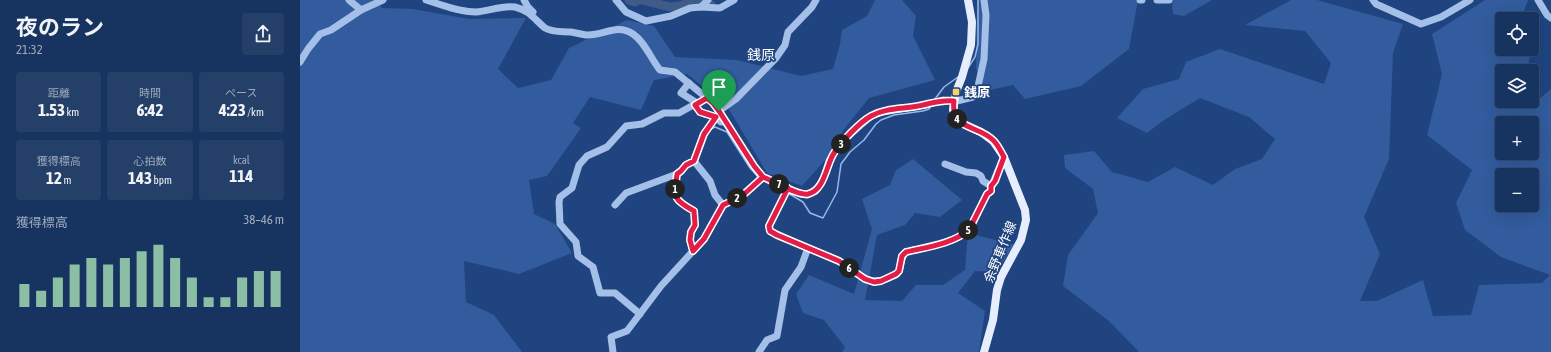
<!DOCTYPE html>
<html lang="ja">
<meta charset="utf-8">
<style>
:root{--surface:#17335f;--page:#243f68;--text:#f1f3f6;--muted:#9eaabd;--line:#364e74;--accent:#8abfa5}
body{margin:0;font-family:"Asap Condensed","Noto Sans JP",sans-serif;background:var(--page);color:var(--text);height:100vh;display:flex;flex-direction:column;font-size:15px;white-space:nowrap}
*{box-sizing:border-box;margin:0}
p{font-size:13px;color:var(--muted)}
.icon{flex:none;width:22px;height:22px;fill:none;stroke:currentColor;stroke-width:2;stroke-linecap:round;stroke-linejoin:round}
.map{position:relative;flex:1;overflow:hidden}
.panel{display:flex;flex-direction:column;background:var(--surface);width:300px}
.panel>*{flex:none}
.controls{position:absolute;left:1195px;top:12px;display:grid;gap:8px}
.controls a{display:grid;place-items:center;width:44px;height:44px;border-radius:4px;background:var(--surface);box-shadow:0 4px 16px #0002,0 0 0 1px var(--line);font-size:20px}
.pin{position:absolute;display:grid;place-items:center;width:34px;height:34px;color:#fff;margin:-41px -17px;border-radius:50% 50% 50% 0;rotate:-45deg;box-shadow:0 0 4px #0007}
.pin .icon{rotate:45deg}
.km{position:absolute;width:20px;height:20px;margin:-10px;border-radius:50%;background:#222;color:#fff;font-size:11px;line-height:20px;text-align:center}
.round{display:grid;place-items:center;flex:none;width:42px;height:42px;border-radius:4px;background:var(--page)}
.head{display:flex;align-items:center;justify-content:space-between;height:68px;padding:0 16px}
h1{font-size:22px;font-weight:700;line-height:30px}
.stats{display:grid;grid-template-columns:repeat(3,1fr);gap:6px;height:68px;padding:4px 16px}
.stats div{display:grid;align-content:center;border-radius:4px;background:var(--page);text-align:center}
.stats b{font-size:17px;font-weight:700}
.stats small{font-size:11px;font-weight:400}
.stats p{font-size:11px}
.chart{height:112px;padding:8px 16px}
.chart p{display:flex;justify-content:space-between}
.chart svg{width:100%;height:72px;margin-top:4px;stroke:var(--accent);stroke-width:6}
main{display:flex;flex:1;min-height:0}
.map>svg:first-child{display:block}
</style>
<main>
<section class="panel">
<div class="head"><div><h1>夜のラン</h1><p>21:32</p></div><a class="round"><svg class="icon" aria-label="share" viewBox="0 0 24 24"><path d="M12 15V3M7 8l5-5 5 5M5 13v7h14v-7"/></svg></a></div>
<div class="stats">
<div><p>距離</p><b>1.53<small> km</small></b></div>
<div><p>時間</p><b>6:42</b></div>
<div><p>ペース</p><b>4:23<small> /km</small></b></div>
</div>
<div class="stats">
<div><p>獲得標高</p><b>12<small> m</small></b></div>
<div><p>心拍数</p><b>143<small> bpm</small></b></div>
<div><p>kcal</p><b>114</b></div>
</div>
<div class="chart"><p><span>獲得標高</span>38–46 m</p>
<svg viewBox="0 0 160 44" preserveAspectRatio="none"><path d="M5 44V30M15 44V34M25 44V26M35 44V18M45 44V14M55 44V18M65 44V14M75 44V10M85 44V6M95 44V14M105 44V26M115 44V38M125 44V38M135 44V26M145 44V22M155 44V22"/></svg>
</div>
</section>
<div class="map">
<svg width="1251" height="352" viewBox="0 0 1251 352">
<rect width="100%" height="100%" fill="#1f447f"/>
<g fill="#325c9d" fill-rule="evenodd">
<polygon points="0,0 74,0 82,8 113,9 169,19 226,18 198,69 218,88 251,80 269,48 327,20 354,26 375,57 437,60 501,76 533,69 540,44 542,30 567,16 575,0 602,0 616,16 613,36 635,80 569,98 545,128 527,158 502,186 467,173 427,106 387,74 354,80 341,110 290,97 273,123 281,128 247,176 229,180 234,214 255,224 272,253 219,274 164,261 166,302 194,315 222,352 0,352"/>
<polygon points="677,0 838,0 829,49 781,86 725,99 713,85 685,91 676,69"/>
<polygon points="872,0 912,0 884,16 873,14"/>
<path d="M991 0H1017L1103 24 1093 53 1089 159 1064 217 1080 254 1060 301H1077L1123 280 1133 316 1171 315 1179 285 1242 283 1250 275 1201 257 1165 230 1156 203 1172 170 1127 135 1142 74 1132 34 1185 0H1228L1222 17 1224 19H1202V49H1231L1228 66 1225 71H1202V101H1231L1233 104 1251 89V352H839L809 321 763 286 768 255 798 213 793 189 765 168 764 155 794 151 812 172 848 182 875 167 913 185 935 169 962 159 975 139 949 117 900 98 864 120 847 133 817 118 843 89 879 79 886 62 920 49 1024 84 1031 63 1005 31 945 25ZM1202 123H1232V153H1202ZM1202 175H1232V205H1202Z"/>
<polygon points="613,159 662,200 640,217 615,213 605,225 577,235 565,300 602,301 616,285 643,285 665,270 668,233 715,245 696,272 675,271 658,293 685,311 679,352 542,352 545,347 524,320 503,313 496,294 509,275 554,294 572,229 562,199 590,185 596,170"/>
</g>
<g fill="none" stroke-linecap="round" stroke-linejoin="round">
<g stroke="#97b9e9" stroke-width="1.5">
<polyline points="668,68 675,57 678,44 678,0"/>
<polyline points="635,99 644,87 658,77"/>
<polyline points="411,129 415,127 427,132 450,168 458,177"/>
<polyline points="470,184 485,191"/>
<polyline points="488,193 503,202 510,213 523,218 537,192 541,164 550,152 564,140 576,124 581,120 594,115 623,111 629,109 631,106"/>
</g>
<g stroke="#405b87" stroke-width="9">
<polyline points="329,0 335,2 338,0"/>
<polyline points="342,0 370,7 379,6 393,2 411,5"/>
</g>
<g stroke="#a4bfe8" stroke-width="7">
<polyline points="49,0 61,10"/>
<path d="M126 0C142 5 159 12 176 12 189 11 203 5 215 7 229 10 235 20 245 28 254 33 262 31 271 32 276 33 281 34 286 35 304 36 316 23 333 34 345 42 351 59 360 70L375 72 413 103 454 166 463 177 501 194 507 195 516 191 524 177 529 161 535 151 544 140 571 116 582 112 626 105 643 100 657 101 673 97 677 91 684 59 686 15 684 0"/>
<polyline points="224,0 228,7 233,12"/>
<polyline points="316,0 326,12 346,21 371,16 390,8 401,7 408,0"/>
<polyline points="840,0 842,0"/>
<polyline points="857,0 869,0"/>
<polyline points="1073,0 1076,4 1121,24 1141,17 1170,0"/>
<polyline points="1238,0 1247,15 1251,18"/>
<polyline points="401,7 420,8 434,0"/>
<polyline points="0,62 8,49 20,34 31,30 61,10 83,0"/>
<path d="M395 105C400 114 407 115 416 117"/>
<polyline points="419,111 436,99 476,58 485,45 488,32 512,7 516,0"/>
<polyline points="394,161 410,181 415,195 423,205"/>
<polyline points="645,164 666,172 676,173 681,176 683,181 691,186"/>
<path d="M377 174C374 197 372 199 394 211L395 225 391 232 390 240 393 251"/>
<polyline points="315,205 326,193 377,174 381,171 386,165 394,161 404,134 416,117 421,122 424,122"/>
<path d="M508 248C518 252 530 256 539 261 557 271 567 288 589 278 591 277 595 276 597 274 602 269 599 259 606 252 627 247 653 244 669 230L687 194 691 191C691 185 701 164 704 157"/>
<polyline points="340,314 315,293 300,293 293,267 278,256 276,242 260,224 259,202 260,197 272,188 279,165 287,156 307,147 326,126 342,124 364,113 379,113 397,103 381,93 389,83"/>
<polyline points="313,352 311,337 327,331 361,286 404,239 423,205 442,196 463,177"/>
<polyline points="459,352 467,340 477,336 485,290 501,267 508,248 470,231 469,226 488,188"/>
</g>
<polyline stroke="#e6eefd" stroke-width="8" points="668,0 672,22 671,45 662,77 656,92 653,110 655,118 659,122 681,132 693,141 704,157 725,210 726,220 721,240 701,277 697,290 693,320 684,352"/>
</g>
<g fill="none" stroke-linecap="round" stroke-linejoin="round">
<g stroke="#fff" stroke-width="8">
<path id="route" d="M419 111 413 103 407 98 395 105 400 112 416 117 404 134 394 161 386 165 381 171 377 174C374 197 372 199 394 211L395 225 391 232 390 240 393 251 404 239 423 205 442 196 463 177C473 181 498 196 508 194 525 190 526 165 534 153 542 141 559 123 571 116 585 108 603 109 618 106 631 104 640 99 654 101 650 131 678 124 694 141 698 145 701 152 704 157L695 181 691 186V191L687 194 669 230C652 244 627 247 606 252L602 256 599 271 596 274 581 281 574 282 565 279 539 261 477 235 470 231 469 226 488 188 463 177 454 166 419 111"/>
</g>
<use href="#route" stroke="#e11d48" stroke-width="5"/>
</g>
<rect fill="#f6d464" stroke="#1f447f" stroke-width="1.5" x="652" y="88" width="8" height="8" rx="2"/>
<g text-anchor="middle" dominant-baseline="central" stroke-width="3.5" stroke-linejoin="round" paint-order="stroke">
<g font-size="13" font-weight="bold" fill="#fff" stroke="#1f447f" text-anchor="start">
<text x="664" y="92">銭原</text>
</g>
<g font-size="13" fill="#fff" stroke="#1f447f">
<text transform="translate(700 252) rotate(-68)">余野車作線</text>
</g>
<g font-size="14" fill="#fff" stroke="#1f447f">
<text x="461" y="55">銭原</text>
</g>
</g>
</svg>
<div class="controls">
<a><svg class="icon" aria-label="locate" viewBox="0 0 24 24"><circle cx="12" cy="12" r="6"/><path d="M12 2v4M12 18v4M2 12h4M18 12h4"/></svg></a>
<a><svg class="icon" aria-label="layers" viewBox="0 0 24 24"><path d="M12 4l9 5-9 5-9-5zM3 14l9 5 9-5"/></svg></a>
<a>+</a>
<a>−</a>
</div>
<div class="pin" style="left:419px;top:111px;background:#1e9e55"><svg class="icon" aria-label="arrive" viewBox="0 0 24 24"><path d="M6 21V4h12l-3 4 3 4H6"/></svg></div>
<b class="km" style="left:375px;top:189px">1</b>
<b class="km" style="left:437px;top:198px">2</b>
<b class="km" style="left:541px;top:144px">3</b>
<b class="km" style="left:657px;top:119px">4</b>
<b class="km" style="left:668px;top:230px">5</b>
<b class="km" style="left:549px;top:268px">6</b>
<b class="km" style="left:479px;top:184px">7</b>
</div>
</main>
